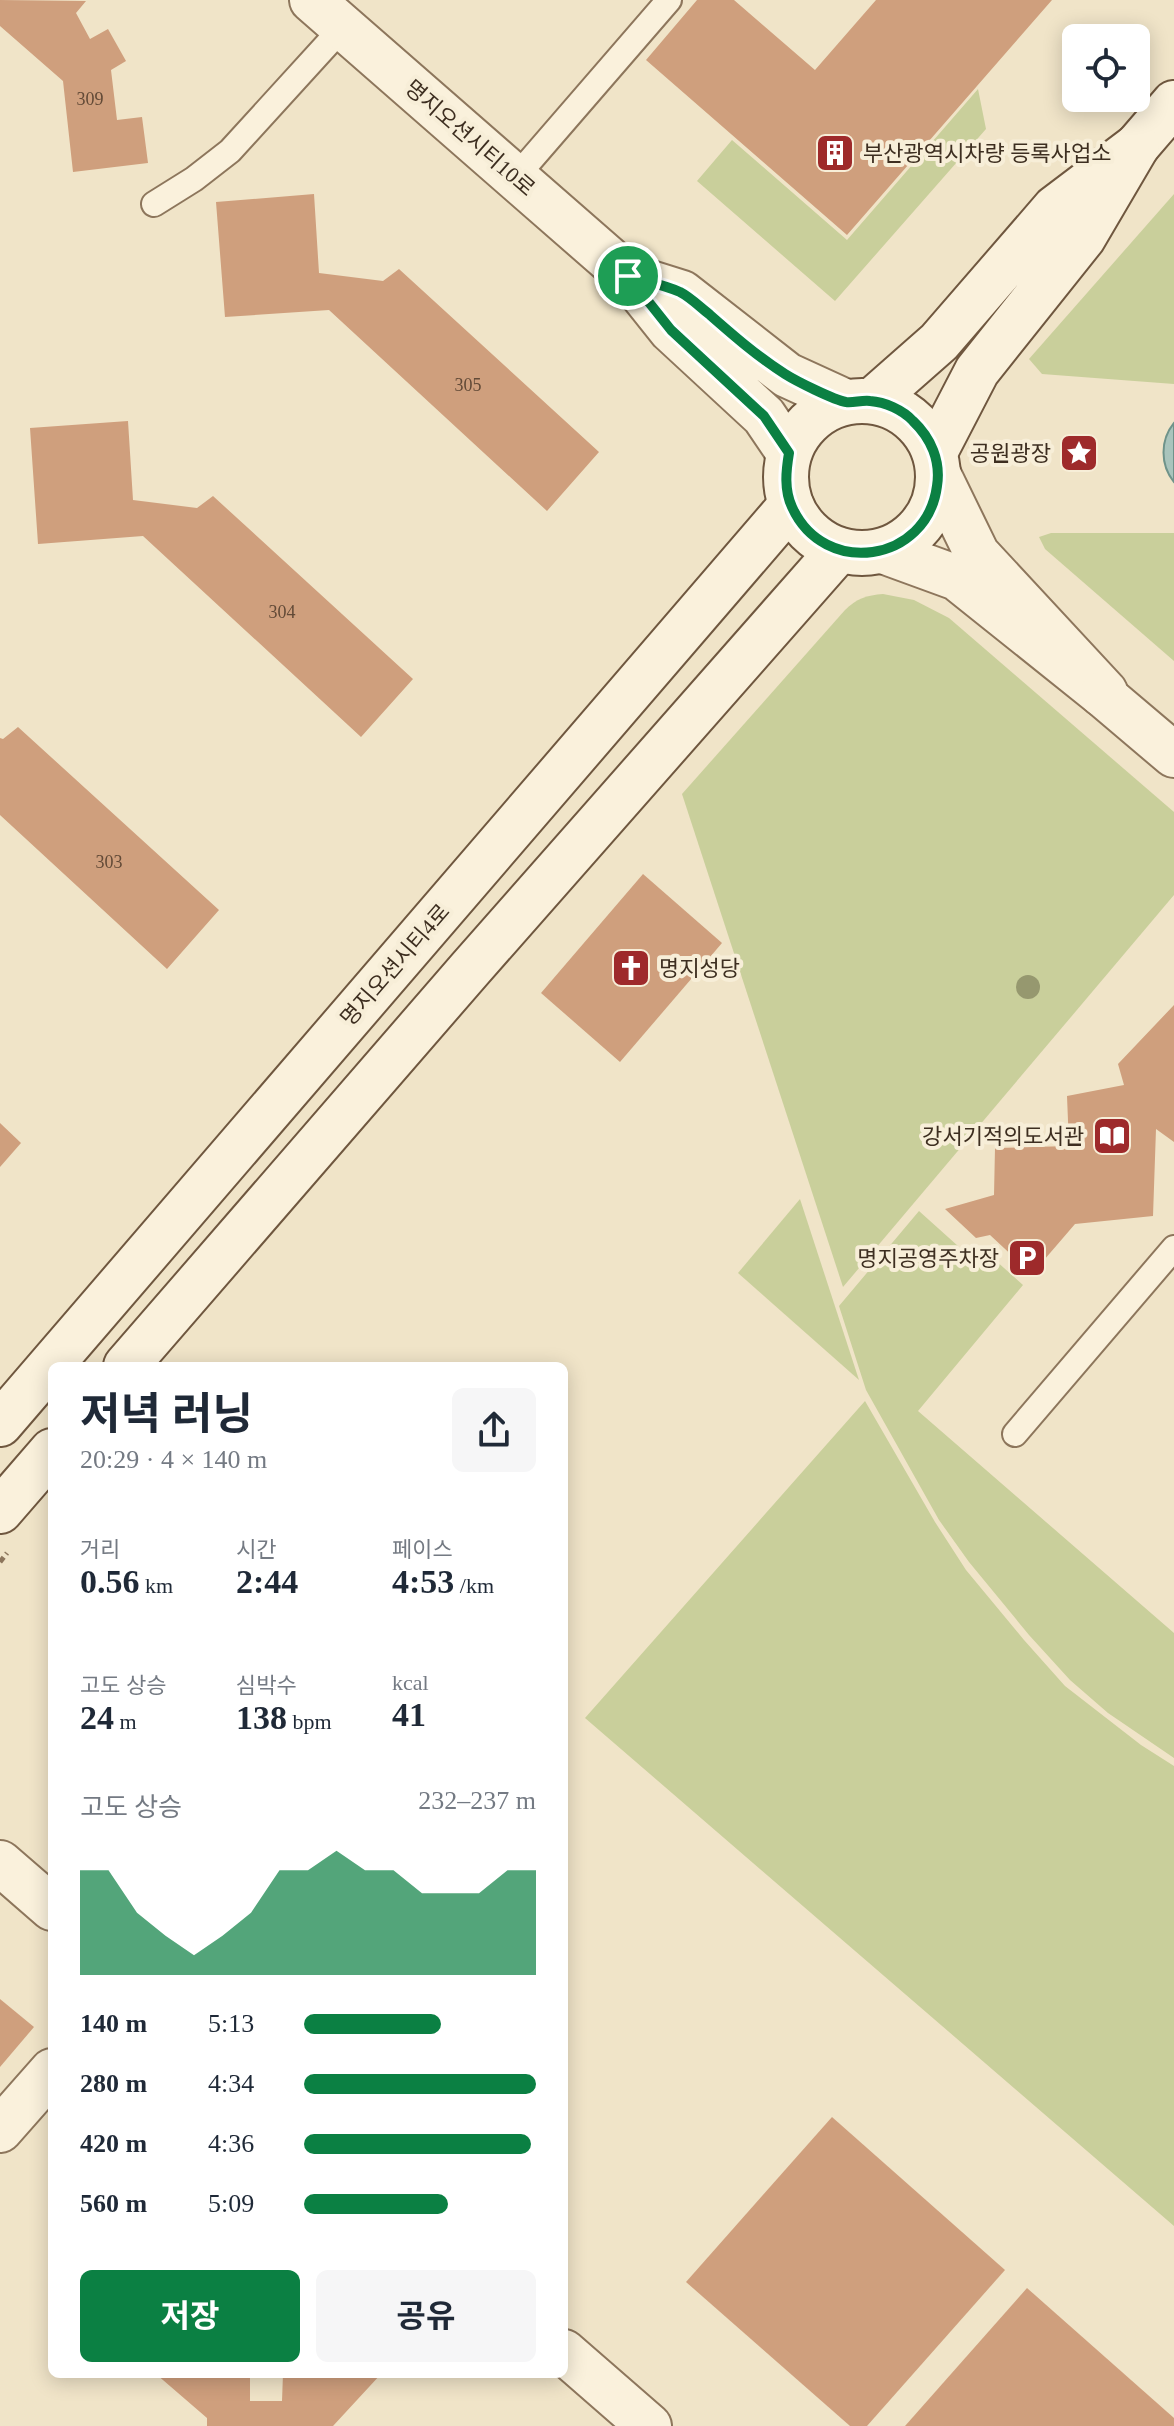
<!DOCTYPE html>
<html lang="ko">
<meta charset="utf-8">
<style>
:root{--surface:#fff;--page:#f6f6f7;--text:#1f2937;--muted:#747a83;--accent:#0b8043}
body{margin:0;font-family:"Times New Roman","Noto Sans KR",serif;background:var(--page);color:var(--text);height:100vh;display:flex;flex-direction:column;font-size:30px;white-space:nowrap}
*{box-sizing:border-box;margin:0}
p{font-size:26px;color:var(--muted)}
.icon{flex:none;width:44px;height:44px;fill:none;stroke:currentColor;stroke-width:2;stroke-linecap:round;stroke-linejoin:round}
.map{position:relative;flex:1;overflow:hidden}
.sheet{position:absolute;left:48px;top:1362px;width:520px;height:1016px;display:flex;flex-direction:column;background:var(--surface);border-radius:12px;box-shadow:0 4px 20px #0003}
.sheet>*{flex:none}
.buttons{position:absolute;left:1062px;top:24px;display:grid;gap:16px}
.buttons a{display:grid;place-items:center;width:88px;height:88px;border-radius:12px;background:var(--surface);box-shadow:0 4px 20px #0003;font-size:40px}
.pin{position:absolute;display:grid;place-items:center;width:68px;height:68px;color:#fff;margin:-34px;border:4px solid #fff;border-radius:50%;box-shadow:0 2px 8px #0007}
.round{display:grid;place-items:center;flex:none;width:84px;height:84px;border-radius:12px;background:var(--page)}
.overview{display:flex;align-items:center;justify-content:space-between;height:136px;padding:0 32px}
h1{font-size:44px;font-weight:700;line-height:60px}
.figures{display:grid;grid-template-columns:repeat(3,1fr);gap:12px;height:136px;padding:8px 32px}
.figures div{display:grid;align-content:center}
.figures b{font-size:34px;font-weight:700}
.figures small{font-size:22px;font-weight:400}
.figures p{font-size:22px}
.chart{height:224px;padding:16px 32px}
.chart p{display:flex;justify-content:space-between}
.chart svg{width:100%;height:144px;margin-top:8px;fill:var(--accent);opacity:.7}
.primary-button{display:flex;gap:16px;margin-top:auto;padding:16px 32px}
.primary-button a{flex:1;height:92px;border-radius:12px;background:var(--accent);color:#fff;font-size:32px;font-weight:700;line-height:92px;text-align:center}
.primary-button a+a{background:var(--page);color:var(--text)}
ul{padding:0 32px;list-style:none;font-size:26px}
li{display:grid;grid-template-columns:128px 96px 1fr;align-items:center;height:60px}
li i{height:20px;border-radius:10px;background:var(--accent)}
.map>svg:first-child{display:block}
</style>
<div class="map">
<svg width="1174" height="2426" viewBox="0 0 1174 2426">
<rect width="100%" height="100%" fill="#f0e4c8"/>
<g fill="#c9cf9b">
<polygon points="978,89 986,129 835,301 697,181 732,140 847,240"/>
<polygon points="1174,194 1174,384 1042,374 1029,359"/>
<polygon points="1051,533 1174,533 1174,661 1045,549 1039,537"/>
<path d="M883 594 914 600 949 618 1174 812V895L843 1287 682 794 845 610C856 599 867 595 883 594Z"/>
<polygon points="800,1199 859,1380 738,1273"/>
<polygon points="919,1211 968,1255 985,1251 1023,1285 918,1411 1174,1633 1174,1758 1108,1713 1070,1680 1029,1635 969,1562 939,1520 866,1390 839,1306"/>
<polygon points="865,1401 935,1522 966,1570 1024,1640 1065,1686 1141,1745 1174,1766 1174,2226 585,1718"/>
</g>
<path fill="#a9c4bc" stroke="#6f938a" stroke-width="2" d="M1174 423V482C1160 465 1160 440 1174 423Z"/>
<g fill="#cf9f7d">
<polygon points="0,0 86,1 76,13 90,39 108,29 126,61 111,70 117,120 142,117 148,163 73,172 63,81 0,26"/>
<polygon points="697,0 734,0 815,70 876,0 1052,0 847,235 646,60"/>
<polygon points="314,194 319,273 383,281 399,269 599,452 547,511 329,310 225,317 216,202"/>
<polygon points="128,421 133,500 197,508 213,496 413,679 361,737 143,536 38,544 30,428"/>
<polygon points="18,727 219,910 167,969 0,815 0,738 3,739"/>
<polygon points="643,874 722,943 620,1062 541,993"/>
<polygon points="1174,1005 1174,1142 1156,1129 1153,1216 1075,1224 1032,1274 990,1235 976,1238 945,1209 994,1195 995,1148 1069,1146 1067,1096 1124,1085 1118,1064"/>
<polygon points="0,1123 21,1143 0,1167"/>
<polygon points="0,1999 34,2027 0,2067"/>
<polygon points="832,2117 1005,2270 867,2426 850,2426 686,2282"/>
<polygon points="1027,2288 1174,2418 1174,2426 905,2426"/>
<polygon points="156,2374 250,2374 250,2401 282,2401 283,2374 381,2374 333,2426 207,2426 207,2418"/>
</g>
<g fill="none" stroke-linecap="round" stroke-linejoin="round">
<g stroke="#8d765c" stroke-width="28">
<g id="service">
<polyline points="515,178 669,0"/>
<polyline points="154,204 194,179 230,151 343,27"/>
<polyline points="1015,1434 1174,1248"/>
</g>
</g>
<g stroke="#8d765c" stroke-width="48">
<g id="minor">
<polyline points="312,0 628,276"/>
<polyline points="789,453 764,416 671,330 628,276 682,293 787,375 846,402"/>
<polyline points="883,551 957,578 1102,694 1105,692 977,554 939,476"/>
<polyline points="1102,694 1174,755"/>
<polyline points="0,1863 52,1908"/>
<polyline points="0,2130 52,2071"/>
<polyline points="564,2352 649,2426"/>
</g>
</g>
<g stroke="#6f573f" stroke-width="48">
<g id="secondary">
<polyline points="1137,146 1174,103"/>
<circle cx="862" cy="477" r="76"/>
<polyline points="872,401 939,342 1055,208 1137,146 1083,238 977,371 935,452"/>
<polyline points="126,1366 470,969 839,550"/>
<polyline points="0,1424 791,505"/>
<polyline points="0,1511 52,1451"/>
</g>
</g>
<polyline stroke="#8d765c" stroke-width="5" stroke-dasharray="6 4" stroke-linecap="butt" points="0,1562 7,1553"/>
<use href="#service" stroke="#faf1dc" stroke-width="24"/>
<use href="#minor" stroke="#faf1dc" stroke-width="44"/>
<use href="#secondary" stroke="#faf1dc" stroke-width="44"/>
</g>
<circle fill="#96986f" cx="1028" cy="987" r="12"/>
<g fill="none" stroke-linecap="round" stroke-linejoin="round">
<g stroke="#fff" stroke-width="16">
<path id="route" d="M628 276C645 281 664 285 680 292 690 297 700 307 709 314 733 335 758 357 785 374 796 381 834 400 846 402 853 403 862 400 870 401 885 402 903 410 913 421 931 438 941 461 937 486 927 563 824 578 792 507 784 490 786 471 789 453L764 416 671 330Z"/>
</g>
<use href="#route" stroke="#0b8043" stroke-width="10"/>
</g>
<defs>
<g id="building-square" transform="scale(2)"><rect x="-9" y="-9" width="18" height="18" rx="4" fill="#9e2a2b" stroke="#f7eed8"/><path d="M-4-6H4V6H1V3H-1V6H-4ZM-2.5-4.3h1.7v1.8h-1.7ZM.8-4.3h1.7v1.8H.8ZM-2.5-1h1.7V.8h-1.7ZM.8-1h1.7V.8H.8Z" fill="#fff"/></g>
<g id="sight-square" transform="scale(2)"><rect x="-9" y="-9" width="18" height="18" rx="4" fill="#9e2a2b" stroke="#f7eed8"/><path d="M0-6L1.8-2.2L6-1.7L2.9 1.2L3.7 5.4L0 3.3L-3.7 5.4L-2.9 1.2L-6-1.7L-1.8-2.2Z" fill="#fff"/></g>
<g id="church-square" transform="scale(2)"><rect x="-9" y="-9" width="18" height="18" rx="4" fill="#9e2a2b" stroke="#f7eed8"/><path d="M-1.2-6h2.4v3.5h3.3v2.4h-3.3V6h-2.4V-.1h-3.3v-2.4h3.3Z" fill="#fff"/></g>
<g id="library-square" transform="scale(2)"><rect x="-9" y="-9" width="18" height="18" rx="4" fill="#9e2a2b" stroke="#f7eed8"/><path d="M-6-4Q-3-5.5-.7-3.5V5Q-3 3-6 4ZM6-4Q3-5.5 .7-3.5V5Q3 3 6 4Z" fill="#fff"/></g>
<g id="parking-square" transform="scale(2)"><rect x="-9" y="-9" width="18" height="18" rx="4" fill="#9e2a2b" stroke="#f7eed8"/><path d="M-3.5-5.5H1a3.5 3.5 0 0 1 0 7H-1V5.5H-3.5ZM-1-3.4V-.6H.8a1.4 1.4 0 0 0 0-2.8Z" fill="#fff"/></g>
</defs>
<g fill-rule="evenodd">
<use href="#building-square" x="835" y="153"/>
<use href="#sight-square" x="1079" y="453"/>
<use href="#church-square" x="631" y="968"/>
<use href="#library-square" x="1112" y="1136"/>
<use href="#parking-square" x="1027" y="1258"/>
</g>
<g text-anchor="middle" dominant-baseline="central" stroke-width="8" stroke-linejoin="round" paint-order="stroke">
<g font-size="18" fill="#624a37">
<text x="90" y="99">309</text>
<text x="468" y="385">305</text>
<text x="282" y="612">304</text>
<text x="109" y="862">303</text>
</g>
<g font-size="22" fill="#3d2e20" stroke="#f7eed8">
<text transform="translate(470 138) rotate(41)">명지오션시티10로</text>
<text transform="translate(395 965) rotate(-49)">명지오션시티4로</text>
</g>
<g font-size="22" fill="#3d2e20" stroke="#f7eed8" text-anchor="end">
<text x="863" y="153" text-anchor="start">부산광역시차량 등록사업소</text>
<text x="1051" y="453">공원광장</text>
<text x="659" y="968" text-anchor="start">명지성당</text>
<text x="1084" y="1136">강서기적의도서관</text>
<text x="999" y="1258">명지공영주차장</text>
</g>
</g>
</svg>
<div class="buttons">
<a><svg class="icon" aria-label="locate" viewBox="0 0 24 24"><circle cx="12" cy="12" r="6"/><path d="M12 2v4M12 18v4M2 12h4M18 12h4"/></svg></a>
</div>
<div class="pin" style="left:628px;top:276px;background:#1e9e55"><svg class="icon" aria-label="arrive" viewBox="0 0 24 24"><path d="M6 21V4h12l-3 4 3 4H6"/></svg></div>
<section class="sheet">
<div class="overview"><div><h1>저녁 러닝</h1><p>20:29 · 4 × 140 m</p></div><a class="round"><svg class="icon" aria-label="share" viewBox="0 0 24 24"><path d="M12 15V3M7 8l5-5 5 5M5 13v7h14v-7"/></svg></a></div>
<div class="figures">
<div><p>거리</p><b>0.56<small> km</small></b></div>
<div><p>시간</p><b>2:44</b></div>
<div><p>페이스</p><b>4:53<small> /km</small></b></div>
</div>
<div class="figures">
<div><p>고도 상승</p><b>24<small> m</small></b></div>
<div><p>심박수</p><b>138<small> bpm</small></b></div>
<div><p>kcal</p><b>41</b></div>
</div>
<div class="chart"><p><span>고도 상승</span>232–237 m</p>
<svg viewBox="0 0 160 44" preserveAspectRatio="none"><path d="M0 44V12L10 12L20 25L30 32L40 38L50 32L60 25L70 12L80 12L90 6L100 12L110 12L120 19L130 19L140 19L150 12L160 12V44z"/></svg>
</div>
<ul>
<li><b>140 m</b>5:13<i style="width:59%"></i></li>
<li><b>280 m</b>4:34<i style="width:100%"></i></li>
<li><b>420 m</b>4:36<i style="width:98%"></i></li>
<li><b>560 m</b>5:09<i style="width:62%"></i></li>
</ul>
<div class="primary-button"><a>저장</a><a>공유</a></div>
</section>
</div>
